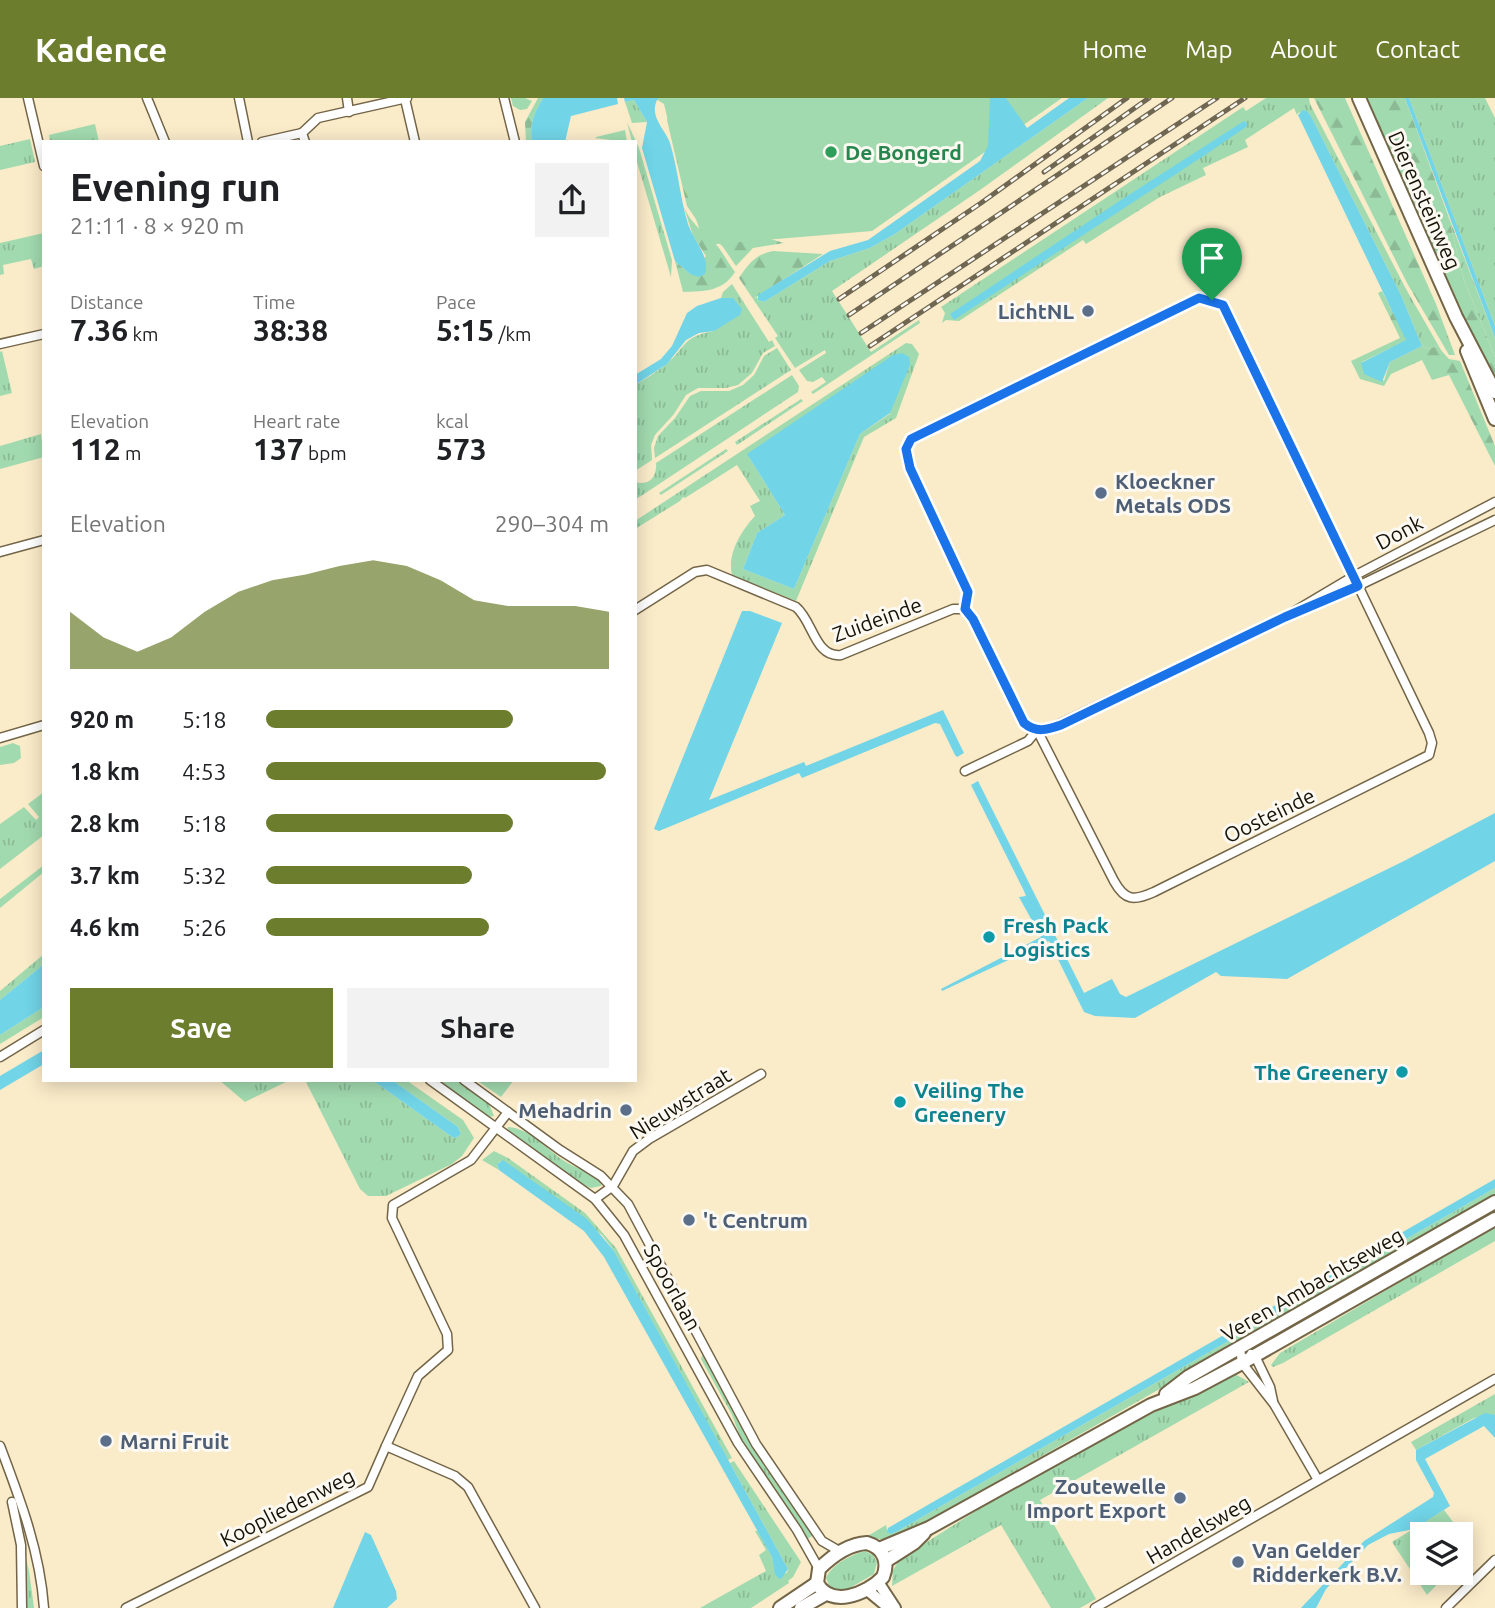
<!DOCTYPE html>
<meta charset="utf-8">
<style>
:root{--surface:#fff;--page:#f2f2f2;--text:#202124;--muted:#757577;--accent:#6c7e2e}
body{margin:0;font-family:Ubuntu,sans-serif;background:var(--page);color:var(--text);height:100vh;display:flex;flex-direction:column;font-size:26px;white-space:nowrap}
*{box-sizing:border-box;margin:0}
p{font-size:23px;color:var(--muted)}
.icon{flex:none;width:38px;height:38px;fill:none;stroke:currentColor;stroke-width:2;stroke-linecap:round;stroke-linejoin:round}
.map{position:relative;flex:1;overflow:hidden}
.drawer{position:absolute;left:42px;top:42px;width:595px;height:942px;display:flex;flex-direction:column;background:var(--surface);border-radius:0px;box-shadow:0 4px 18px #0003}
.drawer>*{flex:none}
.buttons{position:absolute;left:1410px;top:1424px;display:grid;gap:14px}
.buttons a{display:grid;place-items:center;width:63px;height:63px;border-radius:0px;background:var(--surface);box-shadow:0 4px 18px #0003;font-size:35px}
.pin{position:absolute;display:grid;place-items:center;width:60px;height:60px;color:#fff;margin:-72px -30px;border-radius:50% 50% 50% 0;rotate:-45deg;box-shadow:0 0 7px #0007}
.pin .icon{rotate:45deg}
.round{display:grid;place-items:center;flex:none;width:74px;height:74px;border-radius:0px;background:var(--page)}
.overview{display:flex;align-items:center;justify-content:space-between;height:119px;padding:0 28px}
h1{font-size:38px;font-weight:600;line-height:52px}
.stats{display:grid;grid-template-columns:repeat(3,1fr);gap:10px;height:119px;padding:7px 28px}
.stats div{display:grid;align-content:center}
.stats b{font-size:30px;font-weight:600}
.stats small{font-size:19px;font-weight:400}
.stats p{font-size:19px}
.chart{height:196px;padding:14px 28px}
.chart p{display:flex;justify-content:space-between}
.chart svg{width:100%;height:126px;margin-top:7px;fill:var(--accent);opacity:.7}
.cta{display:flex;gap:14px;margin-top:auto;padding:14px 28px}
.cta a{flex:1;height:80px;border-radius:0px;background:var(--accent);color:#fff;font-size:28px;font-weight:600;line-height:80px;text-align:center}
.cta a+a{background:var(--page);color:var(--text)}
ul{padding:0 28px;list-style:none;font-size:23px}
li{display:grid;grid-template-columns:112px 84px 1fr;align-items:center;height:52px}
li i{height:18px;border-radius:9px;background:var(--accent)}
header{display:flex;align-items:center;gap:42px;box-sizing:border-box;height:98px;padding:0 35px;background:var(--accent);color:#fff}
header strong{font-size:33px}
nav{display:flex;gap:38px;margin-inline-start:auto;font-size:24px}
.map>svg:first-child{display:block}
</style>
<header>
<strong>Kadence</strong>
<nav><a>Home</a><a>Map</a><a>About</a><a>Contact</a></nav>
</header>
<div class="map">
<svg width="1495" height="1510" viewBox="0 0 1495 1510">
<defs>
<pattern id="grass-tufts" width="24" height="20" patternUnits="userSpaceOnUse" patternTransform="scale(1.75)"><rect width="24" height="20" fill="#a2daaf"/><path d="M3 7l-1-3M5 7V3M7 7l1-3M15 17l-1-3M17 17v-4M19 17l1-3" fill="none" stroke="#8bba95"/></pattern>
<pattern id="forest-firs" width="22" height="20" patternUnits="userSpaceOnUse" patternTransform="scale(1.75)"><rect width="22" height="20" fill="#a2daaf"/><path d="M5 1l3.5 6h-7zM16 11l3.5 6h-7z" fill="#8bba95"/></pattern>
</defs>
<rect width="100%" height="100%" fill="#faebc9"/>
<g fill="url(#grass-tufts)" fill-rule="evenodd">
<polygon points="1088,0 1108,0 980,92 832,193 871,254 919,222 920,225 813,296 811,294 826,284 822,279 813,284 807,283 799,272 826,255 825,252 795,270 775,240 778,238 753,201 757,199 758,202 764,204 830,163 870,150 895,136"/>
<polygon points="1266,0 1309,0 1310,6 1406,191 1445,259 1437,248 1428,251 1422,248 1401,197 1311,18 1307,13 1298,15 1297,17 1294,10 1245,42 1248,49 1203,70 1206,77 1160,99 1086,146 1083,142 959,223 946,222 942,225 945,215 941,209 1243,9 1246,13"/>
<polygon points="1409,0 1485,0 1495,20 1495,228"/>
<polygon points="634,2 647,24 632,25 625,4"/>
<polygon points="627,24 639,50 672,162 671,179 637,64 635,44 632,44"/>
<polygon points="95,26 99,44 50,44 49,37"/>
<polygon points="625,32 627,44 595,40 596,39"/>
<polygon points="30,41 35,64 0,72 0,48"/>
<polygon points="1448,117 1495,240 1495,259 1464,182"/>
<polygon points="44,135 44,168 34,171 31,161 3,167 4,176 0,177 0,145"/>
<path d="M732 186 769 244 772 242 775 248 763 255 752 275 738 287 726 290H698L686 297 674 316 655 337 651 347 652 362 635 373V287C645 281 655 275 664 268 686 251 680 239 714 233L733 200H721L723 194Z"/>
<path d="M906 245 912 246 919 256 896 320 864 339 796 503 732 477C727 456 741 433 755 418L750 408 760 403 737 367 685 400 683 399 680 403 635 431V423ZM891 315 860 336 794 491 743 471 757 435 785 417 749 359Z"/>
<polygon points="777,250 791,272 655,360 654,350 658,338 675,320 690,298 701,293 729,293 743,287 754,277 764,258"/>
<polygon points="2,253 12,295 0,298 0,254"/>
<path d="M792 277 799 288 798 294 635 402V384C650 388 657 379 656 365Z"/>
<polygon points="801,301 803,303 737,347 735,344"/>
<polygon points="41,336 44,359 0,371 0,348"/>
<polygon points="726,351 728,353 661,397 659,395"/>
<polygon points="13,645 20,648 21,660 14,665 0,667 0,649"/>
<polygon points="44,694 44,737 0,771 0,726 24,709 36,722 39,719 28,706"/>
<polygon points="44,767 44,774 0,810 0,801"/>
<polygon points="44,856 44,866 0,902 0,893"/>
<polygon points="44,909 44,919 0,946 0,937"/>
<polygon points="219,982 290,982 245,1004"/>
<polygon points="305,982 372,982 452,1039 456,1040 461,1036 458,1029 392,982 406,982 463,1022 474,1040 462,1058 452,1066 386,1098 368,1098 360,1091"/>
<polygon points="436,982 460,982 488,1003 494,1018 489,1019"/>
<path d="M508 1029C530 1030 548 1053 566 1064 578 1071 590 1074 602 1082L601 1088 591 1090 584 1087 507 1033Z"/>
<polygon points="494,1053 508,1060 585,1115 616,1150 732,1360 728,1362 614,1153 602,1137 500,1063 497,1067 499,1072 482,1062"/>
<polygon points="1495,1090 1495,1100 903,1437 886,1442 866,1439 886,1427 887,1432 891,1436 896,1434"/>
<polygon points="1495,1128 1495,1143 1283,1265 1273,1269 1271,1267 1280,1255"/>
<polygon points="703,1255 814,1437 807,1441 744,1349 732,1317 701,1261"/>
<polygon points="1235,1276 1249,1284 1040,1402 1096,1501 1080,1510 1051,1510 1001,1427 892,1488 893,1472 900,1461 979,1411 1075,1355 1223,1279"/>
<polygon points="1495,1296 1495,1317 1474,1320 1416,1352 1411,1344"/>
<polygon points="734,1363 801,1464 793,1479 788,1483 789,1485 751,1510 700,1510 766,1473 759,1457 766,1452 755,1433 758,1433 772,1459 776,1477 787,1475 788,1471 730,1365"/>
<polygon points="1444,1412 1473,1450 1461,1462 1461,1437 1423,1437 1423,1475 1448,1475 1427,1497 1392,1444"/>
<polygon points="19,1431 29,1473 34,1510 25,1510"/>
<path d="M865 1453 873 1457 877 1464 874 1476 843 1494 831 1492 826 1480C831 1467 852 1456 865 1453Z"/>
</g>
<g fill="url(#forest-firs)">
<polygon points="511,0 525,0 532,3 527,11 520,12 513,8"/>
<path d="M538 0H543C534 15 529 26 532 44H526L525 24Z"/>
<polygon points="679,0 757,137 784,145 753,150 736,168 723,149 698,124 687,108 667,22 672,9"/>
<polygon points="1314,0 1345,0 1436,206 1455,257 1449,257 1407,185"/>
<polygon points="1366,0 1405,0 1448,117 1464,182 1495,259 1495,287"/>
<path d="M684 109C692 127 702 132 715 145 722 153 728 165 735 174 722 194 705 193 683 194L675 163 690 176 706 158 693 138Z"/>
<path d="M773 153 823 156 753 201 739 180C749 165 755 157 773 153Z"/>
<polygon points="1382,193 1407,242 1362,264 1384,283 1390,264 1422,248 1428,251 1437,248 1449,261 1460,263 1495,348 1495,368 1449,277 1432,282 1422,262 1391,276 1384,288 1360,281 1351,263 1400,240 1378,195"/>
</g>
<g fill="#a2daaf">
<polygon points="654,0 1062,0 872,133 705,147 682,81 664,6"/>
<polygon points="476,982 514,982 501,999"/>
</g>
<g fill="#71d4e7">
<path d="M543 0H617L618 6 571 18 565 44H532C529 26 534 15 543 0Z"/>
<path d="M624 0H658C648 18 664 29 670 45 678 71 680 100 688 126 694 144 710 157 705 176L699 179 690 176 675 163 672 153 642 50 647 24 634 2 625 4Z"/>
<polygon points="990,0 1006,0 1027,30 1069,0 1088,0 895,136 870,150 830,163 764,204 758,202 758,197 830,153 868,142 980,63 988,48"/>
<polygon points="1405,0 1409,0 1495,228 1495,240"/>
<polygon points="1303,12 1307,13 1311,18 1401,197 1422,248 1390,264 1382,284 1364,276 1361,265 1406,242 1298,17"/>
<polygon points="1244,23 1248,26 1246,29 1208,55 954,222 950,216 1121,102"/>
<polygon points="721,200 733,200 742,211 740,217 714,233 699,235 686,242 667,266 635,287 635,277 661,261 672,248 687,215 697,208"/>
<polygon points="902,255 909,259 910,267 890,315 860,336 794,491 743,471 757,435 785,417 747,356 893,257"/>
<polygon points="742,513 750,513 782,525 709,702 804,664 806,668 943,612 964,655 957,659 955,657 940,626 935,625 802,680 799,675 659,733 654,731"/>
<polygon points="978,683 1084,895 1112,881 1120,896 1126,899 1404,763 1495,715 1495,763 1287,881 1221,878 1216,874 1135,920 1095,918 1084,914 1049,843 942,893 941,891 1041,839 1019,799 1026,798 1024,793 971,687"/>
<polygon points="44,866 44,909 0,937 0,902"/>
<polygon points="44,952 44,966 0,992 0,978"/>
<polygon points="372,982 392,982 458,1029 461,1036 456,1040 452,1039"/>
<polygon points="503,1062 587,1121 614,1153 788,1471 782,1480 779,1481 775,1476 772,1459 604,1159 584,1133 499,1072 497,1066"/>
<polygon points="1495,1081 1495,1090 896,1434 891,1436 887,1434 888,1430 926,1408"/>
<polygon points="1485,1315 1495,1317 1495,1340 1484,1328 1425,1361 1450,1408 1414,1431 1389,1436 1368,1447 1326,1491 1316,1510 1301,1510 1364,1443 1433,1399 1434,1395 1416,1362 1416,1352"/>
<polygon points="365,1434 371,1437 396,1493 397,1501 387,1510 333,1510"/>
</g>
<g fill="none" stroke-linecap="round" stroke-linejoin="round">
<g stroke="#736547" stroke-width="11">
<g id="minor">
<polyline points="28,0 44,68"/>
<polyline points="147,0 165,44"/>
<polyline points="239,0 248,44"/>
<polyline points="347,0 349,14"/>
<polyline points="504,0 515,44"/>
<polyline points="405,1 415,44"/>
<polyline points="262,44 302,35"/>
<polyline points="305,44 302,35 318,20 407,0"/>
<polyline points="0,246 44,236"/>
<polyline points="0,454 44,442"/>
<polyline points="1308,510 1358,488 1495,422"/>
<path d="M965 511 968 493 910 370 906 351 911 341 1199 200 1223 207 1429 635 1432 645 1429 657 1154 794C1134 803 1125 803 1114 783L1037 632"/>
<polyline points="965,511 973,521 1024,625 1030,630 1047,632 1285,519 1354,478 1495,404"/>
<path d="M635 512 695 474 707 472 796 509C813 523 815 560 841 557L953 511H965"/>
<polyline points="0,640 44,627"/>
<polyline points="965,673 1028,643 1037,632"/>
<polyline points="0,959 44,932"/>
<polyline points="430,982 595,1101 624,1137 738,1345 797,1432 819,1471"/>
<polyline points="464,982 560,1052 601,1078 628,1106 756,1346 822,1443 841,1454"/>
<polyline points="595,1101 613,1088 633,1053 649,1041 761,976"/>
<polyline points="1240,1250 1242,1265 1274,1306 1318,1382"/>
<polyline points="1251,1256 1255,1258 1270,1289 1273,1303"/>
<path d="M0 1348C20 1401 40 1453 44 1510"/>
<polyline points="386,1348 418,1278 448,1252 447,1236 392,1120 393,1107 471,1062 508,1014"/>
<polyline points="12,1404 21,1447 22,1510"/>
<polyline points="126,1510 368,1389 386,1348 455,1378 468,1389 535,1510"/>
<polyline points="1095,1510 1495,1281"/>
<polyline points="1446,1510 1495,1462"/>
</g>
</g>
<g stroke="#736547" stroke-width="14">
<g id="tertiary">
<polyline points="878,1484 895,1510"/>
<polyline points="866,1491 889,1510"/>
</g>
</g>
<g stroke="#736547" stroke-width="16">
<g id="secondary">
<polyline points="1359,0 1456,219 1495,294"/>
<polyline points="1467,253 1495,321"/>
<polyline points="1166,1296 1188,1279 1495,1104"/>
<path d="M867 1445C884 1450 889 1464 883 1479 866 1497 830 1510 817 1485L819 1471C831 1459 849 1446 867 1445Z"/>
<polyline points="879,1451 929,1430 1151,1307 1195,1290 1242,1265 1495,1121"/>
<polyline points="886,1463 914,1445 924,1435"/>
<polyline points="780,1510 817,1485"/>
<polyline points="801,1510 824,1497"/>
</g>
</g>
<use href="#minor" stroke="#fff" stroke-width="8"/>
<use href="#tertiary" stroke="#fff" stroke-width="10"/>
<use href="#secondary" stroke="#fff" stroke-width="12"/>
<g stroke="#706752" stroke-width="5">
<g id="rail">
<polyline points="1044,74 1149,0"/>
<polyline points="839,201 981,105 1127,0"/>
<polyline points="849,217 1172,0"/>
<polyline points="861,235 1217,0"/>
<polyline points="870,248 1245,0"/>
</g>
</g>
<use href="#rail" stroke="#fcf9f2" stroke-width="2.5" stroke-dasharray="8" stroke-linecap="butt"/>
</g>
<g fill="none" stroke-linecap="round" stroke-linejoin="round">
<g stroke="#fff" stroke-width="14">
<path id="route" d="M1199 200 1223 207 1358 488 1285 519 1061 627C1047 632 1036 635 1024 625L973 521 965 511 968 494 910 370 906 351 911 341Z"/>
</g>
<use href="#route" stroke="#1a73e8" stroke-width="9"/>
</g>
<circle fill="#2e9e5b" stroke="#fcf9f2" stroke-width="2.5" cx="831" cy="54" r="7"/>
<g fill="#5c6f8a" stroke="#fcf9f2" stroke-width="2.5">
<circle cx="1088" cy="213" r="7"/>
<circle cx="1101" cy="395" r="7"/>
<circle cx="626" cy="1012" r="7"/>
<circle cx="689" cy="1122" r="7"/>
<circle cx="106" cy="1343" r="7"/>
<circle cx="1180" cy="1400" r="7"/>
<circle cx="1238" cy="1464" r="7"/>
</g>
<g fill="#0f9aa8" stroke="#fcf9f2" stroke-width="2.5">
<circle cx="989" cy="839" r="7"/>
<circle cx="1402" cy="974" r="7"/>
<circle cx="900" cy="1004" r="7"/>
</g>
<g text-anchor="middle" dominant-baseline="central" stroke-width="6" stroke-linejoin="round" paint-order="stroke">
<g font-size="21" font-weight="bold" fill="#27864d" stroke="#fcf9f2" text-anchor="start">
<text x="845" y="54">De Bongerd</text>
</g>
<g font-size="21" fill="#171206" stroke="#fcf9f2">
<text transform="translate(1425 102) rotate(66)">Dierensteinweg</text>
<text transform="translate(1399 434) rotate(-28)">Donk</text>
<text transform="translate(877 521) rotate(-20)">Zuideinde</text>
<text transform="translate(1269 717) rotate(-26)">Oosteinde</text>
<text transform="translate(680 1005) rotate(-32)">Nieuwstraat</text>
<text transform="translate(1312 1186) rotate(-30)">Veren Ambachtseweg</text>
<text transform="translate(673 1189) rotate(61)">Spoorlaan</text>
<text transform="translate(287 1409) rotate(-27)">Koopliedenweg</text>
<text transform="translate(1198 1431) rotate(-30)">Handelsweg</text>
</g>
<g font-size="21" font-weight="bold" fill="#4e5e75" stroke="#fcf9f2" text-anchor="start">
<text x="1074" y="213" text-anchor="end">LichtNL</text>
<text x="1115" y="383">Kloeckner<tspan x="1115" dy="24">Metals ODS</tspan></text>
<text x="612" y="1012" text-anchor="end">Mehadrin</text>
<text x="703" y="1122">'t Centrum</text>
<text x="120" y="1343">Marni Fruit</text>
<text x="1166" y="1388" text-anchor="end">Zoutewelle<tspan x="1166" dy="24">Import Export</tspan></text>
<text x="1252" y="1452">Van Gelder<tspan x="1252" dy="24">Ridderkerk B.V.</tspan></text>
</g>
<g font-size="21" font-weight="bold" fill="#0d838f" stroke="#fcf9f2" text-anchor="start">
<text x="1003" y="827">Fresh Pack<tspan x="1003" dy="24">Logistics</tspan></text>
<text x="1388" y="974" text-anchor="end">The Greenery</text>
<text x="914" y="992">Veiling The<tspan x="914" dy="24">Greenery</tspan></text>
</g>
</g>
</svg>
<div class="buttons">
<a><svg class="icon" aria-label="layers" viewBox="0 0 24 24"><path d="M12 4l9 5-9 5-9-5zM3 14l9 5 9-5"/></svg></a>
</div>
<div class="pin" style="left:1212px;top:202px;background:#1e9e55"><svg class="icon" aria-label="arrive" viewBox="0 0 24 24"><path d="M6 21V4h12l-3 4 3 4H6"/></svg></div>
<section class="drawer">
<div class="overview"><div><h1>Evening run</h1><p>21:11 · 8 × 920 m</p></div><a class="round"><svg class="icon" aria-label="share" viewBox="0 0 24 24"><path d="M12 15V3M7 8l5-5 5 5M5 13v7h14v-7"/></svg></a></div>
<div class="stats">
<div><p>Distance</p><b>7.36<small> km</small></b></div>
<div><p>Time</p><b>38:38</b></div>
<div><p>Pace</p><b>5:15<small> /km</small></b></div>
</div>
<div class="stats">
<div><p>Elevation</p><b>112<small> m</small></b></div>
<div><p>Heart rate</p><b>137<small> bpm</small></b></div>
<div><p>kcal</p><b>573</b></div>
</div>
<div class="chart"><p><span>Elevation</span>290–304 m</p>
<svg viewBox="0 0 160 44" preserveAspectRatio="none"><path d="M0 44V24L10 33L20 38L30 33L40 24L50 17L60 13L70 11L80 8L90 6L100 8L110 13L120 20L130 22L140 22L150 22L160 24V44z"/></svg>
</div>
<ul>
<li><b>920 m</b>5:18<i style="width:72%"></i></li>
<li><b>1.8 km</b>4:53<i style="width:99%"></i></li>
<li><b>2.8 km</b>5:18<i style="width:72%"></i></li>
<li><b>3.7 km</b>5:32<i style="width:60%"></i></li>
<li><b>4.6 km</b>5:26<i style="width:65%"></i></li>
</ul>
<div class="cta"><a>Save</a><a>Share</a></div>
</section>
</div>
